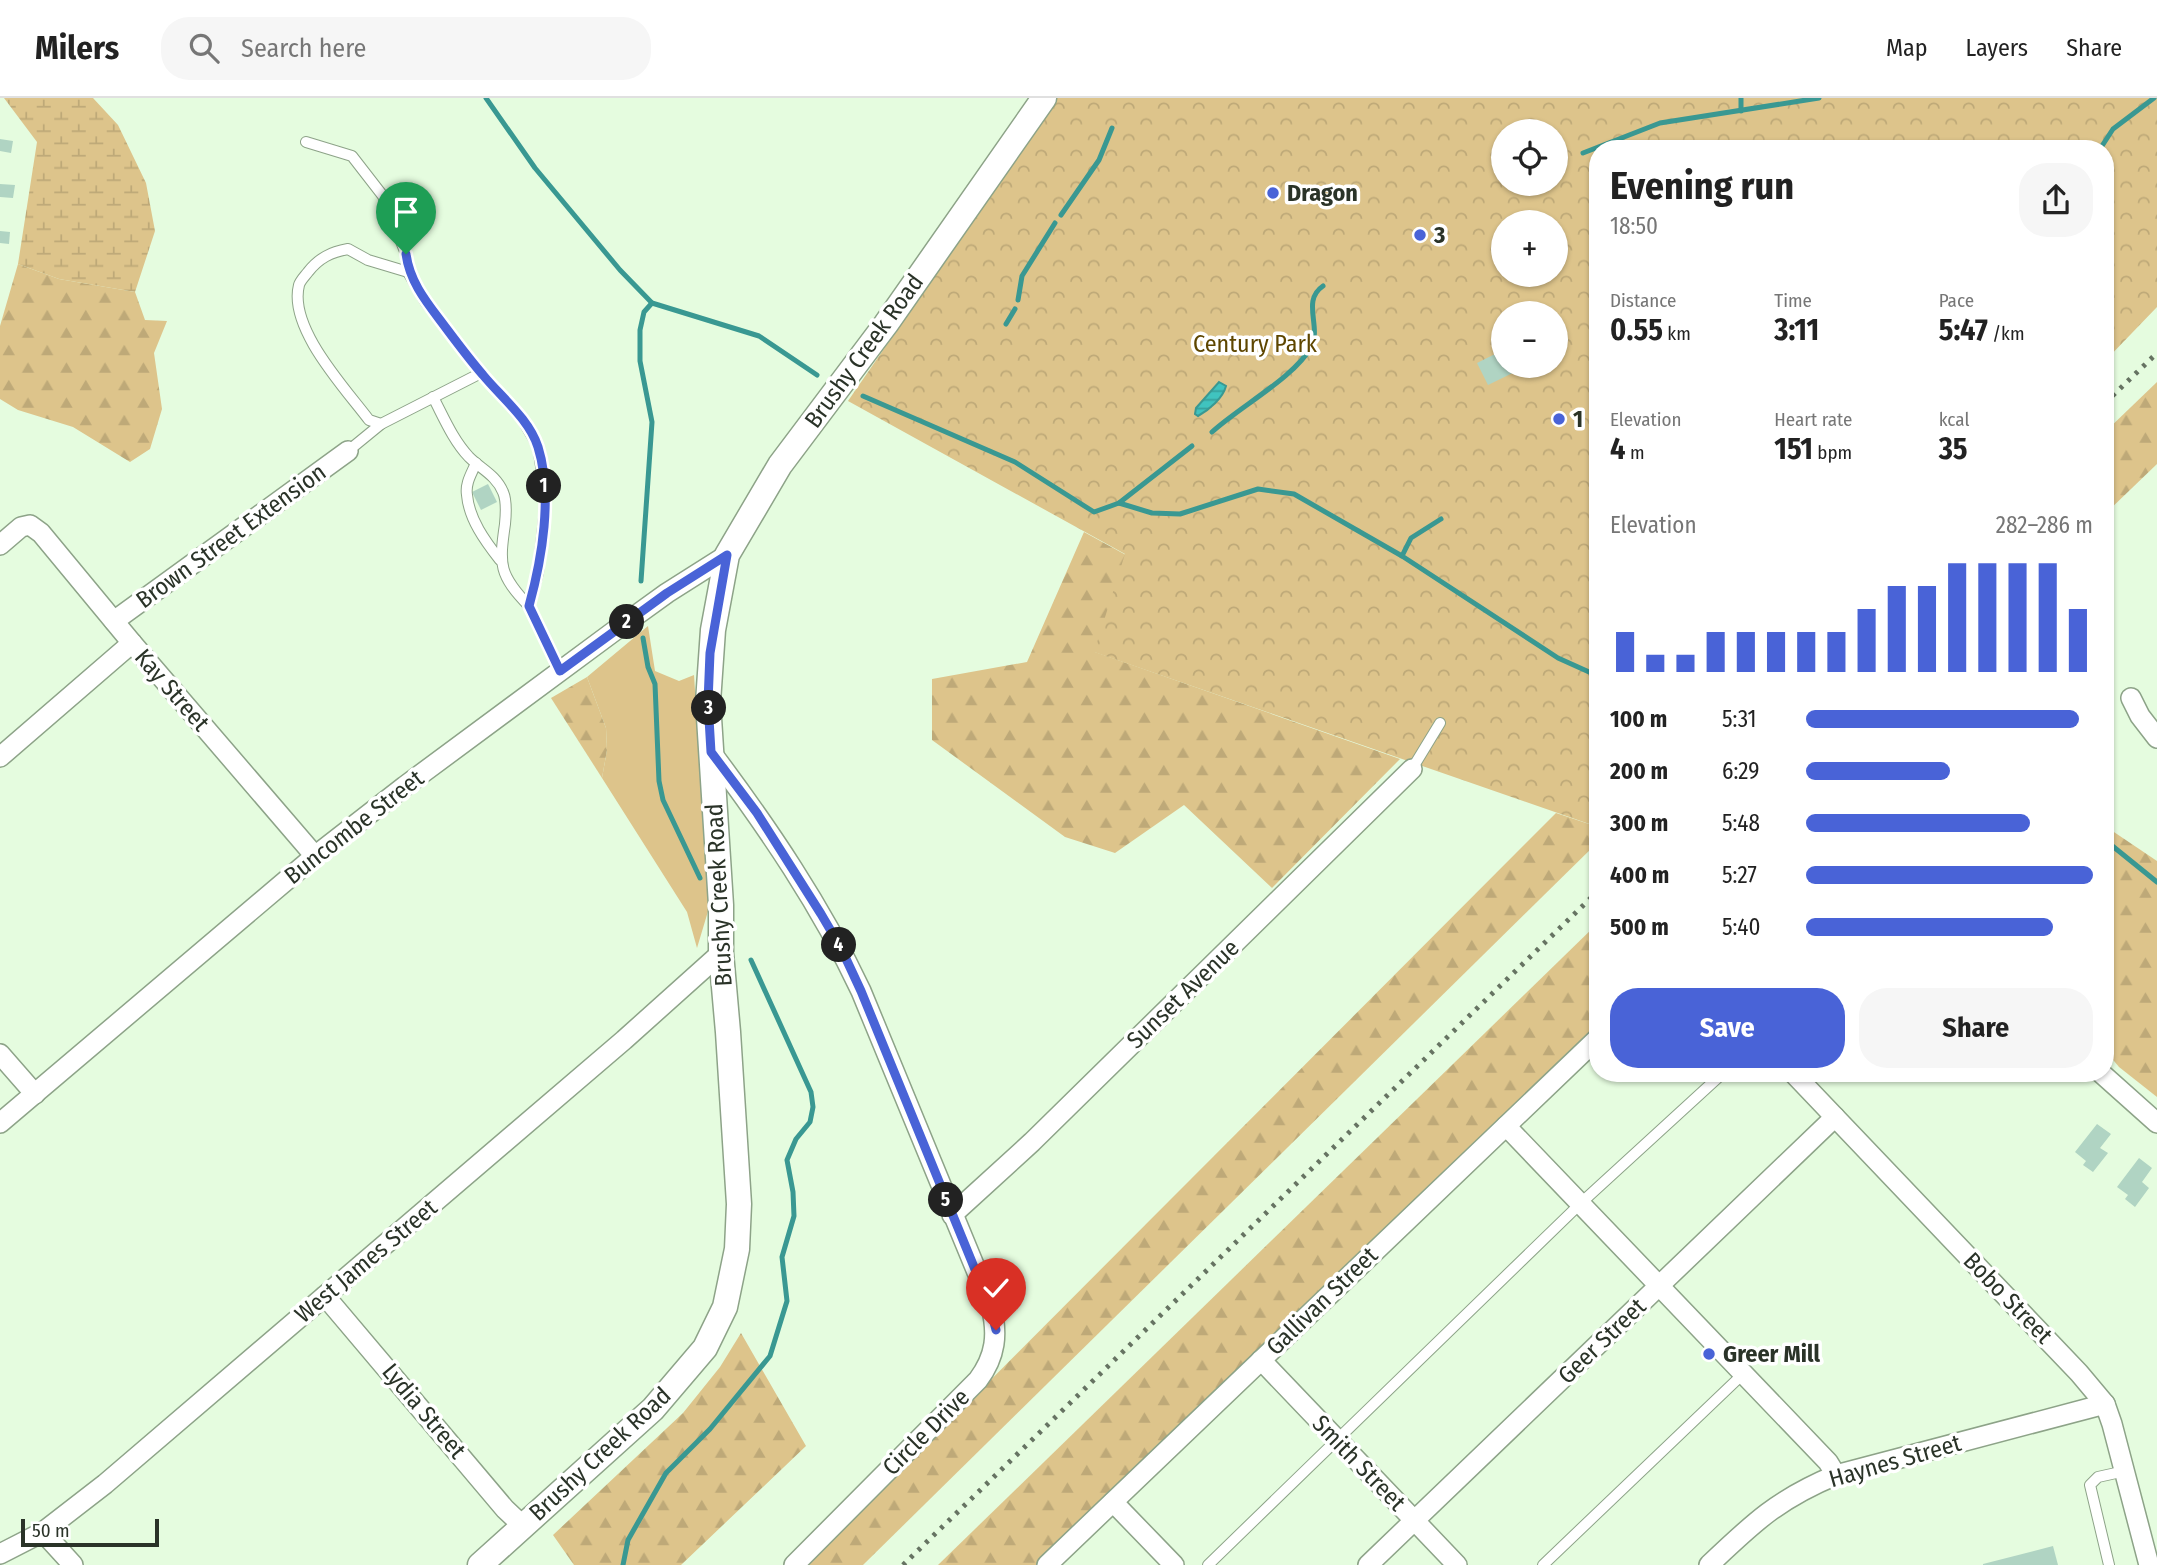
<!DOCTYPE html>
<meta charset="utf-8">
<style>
:root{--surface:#fff;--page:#f6f6f6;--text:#222;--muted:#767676;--line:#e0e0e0;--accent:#4963d7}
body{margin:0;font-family:"Fira Sans Condensed",sans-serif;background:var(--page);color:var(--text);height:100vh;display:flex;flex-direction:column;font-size:26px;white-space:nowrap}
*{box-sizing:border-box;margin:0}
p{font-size:23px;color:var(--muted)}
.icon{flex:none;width:38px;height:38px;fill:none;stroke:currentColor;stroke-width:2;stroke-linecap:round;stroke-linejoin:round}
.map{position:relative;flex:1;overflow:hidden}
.panel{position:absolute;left:1589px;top:42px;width:525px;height:942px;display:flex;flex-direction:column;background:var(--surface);border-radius:28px;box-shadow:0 2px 5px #0004}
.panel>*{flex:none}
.fabs{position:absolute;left:1491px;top:21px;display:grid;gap:14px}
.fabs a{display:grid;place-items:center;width:77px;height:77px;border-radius:50%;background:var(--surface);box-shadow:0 2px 5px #0004;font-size:35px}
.scale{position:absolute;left:21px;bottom:18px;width:138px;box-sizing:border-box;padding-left:7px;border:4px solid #2a3328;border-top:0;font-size:19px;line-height:24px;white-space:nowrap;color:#2a3328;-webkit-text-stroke:5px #fff;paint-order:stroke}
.pin{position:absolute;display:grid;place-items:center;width:60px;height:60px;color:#fff;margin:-72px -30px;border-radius:50% 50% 50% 0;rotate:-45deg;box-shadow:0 0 7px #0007}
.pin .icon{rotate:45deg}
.km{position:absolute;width:35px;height:35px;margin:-18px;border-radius:50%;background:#222;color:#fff;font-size:19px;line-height:35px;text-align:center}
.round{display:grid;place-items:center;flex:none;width:74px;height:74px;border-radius:28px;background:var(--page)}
.headline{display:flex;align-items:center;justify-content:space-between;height:119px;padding:0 21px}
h1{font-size:38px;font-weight:700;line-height:52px}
.metrics{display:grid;grid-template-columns:repeat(3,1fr);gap:10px;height:119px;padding:7px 21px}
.metrics div{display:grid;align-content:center}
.metrics b{font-size:30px;font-weight:700}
.metrics small{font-size:19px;font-weight:400}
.metrics p{font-size:19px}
.chart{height:196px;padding:14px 21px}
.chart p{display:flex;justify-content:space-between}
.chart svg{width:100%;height:126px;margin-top:7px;stroke:var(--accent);stroke-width:6}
.button{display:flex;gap:14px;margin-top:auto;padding:14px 21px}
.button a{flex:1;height:80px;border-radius:28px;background:var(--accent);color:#fff;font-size:28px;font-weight:700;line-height:80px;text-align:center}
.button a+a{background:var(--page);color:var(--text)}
ul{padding:0 21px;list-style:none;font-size:23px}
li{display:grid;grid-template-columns:112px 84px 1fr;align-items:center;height:52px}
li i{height:18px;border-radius:9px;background:var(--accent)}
header{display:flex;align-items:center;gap:42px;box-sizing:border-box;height:98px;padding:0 35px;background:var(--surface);border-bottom:2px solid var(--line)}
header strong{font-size:33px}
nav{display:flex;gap:38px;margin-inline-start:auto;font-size:24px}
.search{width:490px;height:63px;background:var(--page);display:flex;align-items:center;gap:18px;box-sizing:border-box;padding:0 24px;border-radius:28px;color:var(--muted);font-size:26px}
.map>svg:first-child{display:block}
</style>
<header>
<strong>Milers</strong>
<div class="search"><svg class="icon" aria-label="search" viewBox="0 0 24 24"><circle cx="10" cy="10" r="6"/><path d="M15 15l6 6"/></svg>Search here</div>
<nav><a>Map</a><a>Layers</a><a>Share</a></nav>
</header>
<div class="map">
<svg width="2157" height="1467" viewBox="0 0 2157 1467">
<defs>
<pattern id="forest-firs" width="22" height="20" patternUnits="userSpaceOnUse" patternTransform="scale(1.75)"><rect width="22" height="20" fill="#ddc48b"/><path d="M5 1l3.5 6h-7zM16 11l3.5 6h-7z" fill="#bea978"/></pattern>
<pattern id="wetland-marsh" width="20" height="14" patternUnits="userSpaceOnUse" patternTransform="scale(1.75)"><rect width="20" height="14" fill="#ddc48b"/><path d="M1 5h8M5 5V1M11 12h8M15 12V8" fill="none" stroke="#bea978"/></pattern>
<pattern id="park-crowns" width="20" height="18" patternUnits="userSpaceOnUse" patternTransform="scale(1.75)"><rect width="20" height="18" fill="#ddc48b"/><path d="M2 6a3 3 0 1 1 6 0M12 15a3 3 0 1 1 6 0" fill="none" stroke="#bea978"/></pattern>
<pattern id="water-rules" width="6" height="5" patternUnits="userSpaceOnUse" patternTransform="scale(1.75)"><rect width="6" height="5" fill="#40c3bf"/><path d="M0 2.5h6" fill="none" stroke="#369f9b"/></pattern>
</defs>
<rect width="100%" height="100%" fill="#e5fcdf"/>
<polygon fill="#ddc48b" points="648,528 655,573 679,583 694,577 709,810 697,850 687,814 602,680 607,652 606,630 587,579"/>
<g fill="url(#forest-firs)">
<polygon points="18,166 59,181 135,194 145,222 167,223 154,255 162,311 150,351 130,364 73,329 18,312 0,301 0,228"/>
<polygon points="2157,284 2157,366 2105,416 2105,334"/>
<polygon points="1084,434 1126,457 1095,554 1400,661 1272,790 1184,707 1115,755 1065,739 932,642 932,581 1027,564"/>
<polygon points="587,579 606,630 607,652 602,680 551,600"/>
<polygon points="1556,715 1598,729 1598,744 863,1467 806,1467"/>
<polygon points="2105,728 2157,763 2157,999 2119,969 2105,952"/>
<polygon points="1598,825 1598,939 1038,1467 938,1467"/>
<polygon points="741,1235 806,1348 681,1467 574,1467 553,1437 683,1315 720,1269"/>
</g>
<polygon fill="url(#wetland-marsh)" points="4,0 93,0 118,27 146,85 155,133 135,194 59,181 18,166 37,44"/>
<path fill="url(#park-crowns)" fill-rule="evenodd" d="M1057 0H2157V209L2105 263V51H1598V729L1094 554 1125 456 848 303ZM1503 33H1556V86H1503ZM1503 124H1556V177H1503ZM1503 215H1556V268H1503Z"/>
<path fill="url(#water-rules)" stroke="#399892" stroke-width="2" d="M1219 284 1226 288C1223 300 1209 312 1198 318L1195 316 1196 310Z"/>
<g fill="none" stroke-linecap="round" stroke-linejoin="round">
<g stroke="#399892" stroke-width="5">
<polyline points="486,0 535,70 620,172 652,205 759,238 817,277"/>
<polyline points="1741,0 1741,13"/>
<polyline points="2100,51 2113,31 2154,0"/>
<polyline points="1583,55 1660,25 1819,0"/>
<polyline points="1061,117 1099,62 1112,30"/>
<polyline points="1018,202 1022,178 1055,125"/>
<polyline points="1006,226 1015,211"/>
<polyline points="863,298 1015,364 1094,414 1119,405 1152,415 1180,416 1258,391 1294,396 1402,458 1558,560 1598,578"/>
<path d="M1212 334C1239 309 1295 279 1311 249 1322 229 1301 203 1323 188"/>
<polyline points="1119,405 1192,348"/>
<polyline points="1402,458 1411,440 1441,421"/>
<polyline points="641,483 652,324 640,263 640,232 644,214 652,205"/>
<polyline points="643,540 648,569 655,586 659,683 663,702 700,780"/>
<polyline points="2105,742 2157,784"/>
<polyline points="623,1467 628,1442 666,1375 710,1331 770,1258 787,1203 782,1159 794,1118 793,1094 787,1062 796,1041 810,1024 813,1009 811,994 751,862"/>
</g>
</g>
<g fill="#b0d4c3">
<polygon points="0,41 13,43 11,55 0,53"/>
<polygon points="0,86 15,87 13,100 0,99"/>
<polygon points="0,133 10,134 9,146 0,145"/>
<polygon points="1503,252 1503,268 1527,268 1488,287 1477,265"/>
<polygon points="488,386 497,404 481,412 472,394"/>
<polygon points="2097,1026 2111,1036 2100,1050 2108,1055 2093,1074 2083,1067 2086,1063 2075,1054"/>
<polygon points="2139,1060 2152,1070 2142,1084 2149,1090 2135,1109 2125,1101 2128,1097 2117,1089"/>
<polygon points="2053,1448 2058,1467 1983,1467 1983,1466"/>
</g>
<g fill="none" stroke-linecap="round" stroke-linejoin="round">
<g stroke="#8da388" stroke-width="12">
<g id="service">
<polyline points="306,44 352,58 383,98 406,156 408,174 425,203 481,275 522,321 538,348 546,402 538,475 529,508 560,573"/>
<path d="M408 174 368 162 348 151C331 154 319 160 308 174 305 178 300 183 299 187 288 230 345 290 369 322L381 326 481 275"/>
<path d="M433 299C444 320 453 342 469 359 481 371 496 377 503 394 507 403 506 416 505 426 499 467 499 477 529 508"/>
<polyline points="348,353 381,326"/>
<path d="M476 365C472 375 465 385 467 397 469 421 485 443 500 462"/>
<polyline points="1412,671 1440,625"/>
<polyline points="1208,1467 1581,1105 1723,975"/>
<polyline points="1543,1467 1744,1275"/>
<polyline points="2109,1467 2090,1387 2098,1379 2125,1373"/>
</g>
</g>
<g stroke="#8da388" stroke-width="22">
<g id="minor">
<polyline points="0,447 21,429 30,427 41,435 132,545 315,758"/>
<polyline points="114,523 348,353"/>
<polyline points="2131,600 2140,618 2157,640"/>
<path d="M711 654C768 730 821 808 861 893L991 1208C998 1236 996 1258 978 1282L794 1467"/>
<polyline points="0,659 132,545"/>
<polyline points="0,956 35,996"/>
<polyline points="1793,975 2079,1275 2105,1306 2112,1326 2149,1467"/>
<polyline points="2101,975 2157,1025"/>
<polyline points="0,1025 315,758 405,688 613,534 667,495 727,457"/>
<polyline points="1506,1028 1828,1364 1836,1377"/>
<polyline points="952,1117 1032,1044 1412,671"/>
<polyline points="325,1198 505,1411 523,1428"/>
<polyline points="1261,1262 1457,1467"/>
<polyline points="1113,1404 1174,1467"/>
<polyline points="43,1434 73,1467"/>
<polyline points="0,1456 43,1434 105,1386 624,942 721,855"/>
<polyline points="1047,1467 1598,940"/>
<polyline points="1368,1467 1835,1019"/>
<path d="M1709 1467C1753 1425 1778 1401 1836 1377L2105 1306"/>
</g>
</g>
<g stroke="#8da388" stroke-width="27">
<polyline id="tertiary" points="480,1467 653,1311 705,1250 725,1209 737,1151 739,1106 728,934 721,855 721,807 708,604 713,532 727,457 780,367 886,226 1044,0"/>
</g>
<use href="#service" stroke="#fff" stroke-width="10"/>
<use href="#minor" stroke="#fff" stroke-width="19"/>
<use href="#tertiary" stroke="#fff" stroke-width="24"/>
<g stroke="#667362" stroke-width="5" stroke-dasharray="3.5 7" stroke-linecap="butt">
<polyline points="2105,305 2157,255"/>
<polyline points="903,1467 1598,793"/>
</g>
</g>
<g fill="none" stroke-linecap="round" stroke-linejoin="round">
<g stroke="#fff" stroke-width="14">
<path id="route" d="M406 156C410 186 429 207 446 230 458 246 470 262 483 277 501 299 529 321 538 349 553 397 542 461 529 508L560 573 667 495 727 457 710 555 708 604 711 654 757 715 821 816 841 850 861 893 990 1208 996 1232"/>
</g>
<use href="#route" stroke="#4963d7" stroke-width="9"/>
</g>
<g fill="#4963d7" stroke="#fff" stroke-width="2.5">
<circle cx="1273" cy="95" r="7"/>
<circle cx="1420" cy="137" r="7"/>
<circle cx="1559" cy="321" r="7"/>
<circle cx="1709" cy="1256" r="7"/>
</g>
<g text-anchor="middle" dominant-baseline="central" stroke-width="7" stroke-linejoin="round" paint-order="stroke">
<g font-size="24" font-weight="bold" fill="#2a3328" stroke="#fff" text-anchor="start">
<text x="1287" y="95">Dragon</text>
<text x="1434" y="137">3</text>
<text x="1573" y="321">1</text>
<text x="1723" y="1256">Greer Mill</text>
</g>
<g font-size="24" fill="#5e4600" stroke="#fff">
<text x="1255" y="246">Century Park</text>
</g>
<g font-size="24" fill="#2a3328" stroke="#fff">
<text transform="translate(864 253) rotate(-54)">Brushy Creek Road</text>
<text transform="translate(231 438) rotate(-36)">Brown Street Extension</text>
<text transform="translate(172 592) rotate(49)">Kay Street</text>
<text transform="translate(354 729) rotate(-38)">Buncombe Street</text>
<text transform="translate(719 797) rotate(-93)">Brushy Creek Road</text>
<text transform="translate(1183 896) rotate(-44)">Sunset Avenue</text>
<text transform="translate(366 1163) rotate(-40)">West James Street</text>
<text transform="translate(2008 1200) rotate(46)">Bobo Street</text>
<text transform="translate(1322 1203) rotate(-44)">Gallivan Street</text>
<text transform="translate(1602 1243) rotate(-44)">Geer Street</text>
<text transform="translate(424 1313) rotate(50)">Lydia Street</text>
<text transform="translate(926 1334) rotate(-45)">Circle Drive</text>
<text transform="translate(600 1356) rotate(-43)">Brushy Creek Road</text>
<text transform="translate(1895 1363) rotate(-16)">Haynes Street</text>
<text transform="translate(1359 1365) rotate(46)">Smith Street</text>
</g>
</g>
</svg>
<div class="fabs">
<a><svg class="icon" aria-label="locate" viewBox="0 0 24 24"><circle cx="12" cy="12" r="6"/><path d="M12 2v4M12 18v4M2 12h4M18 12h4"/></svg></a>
<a>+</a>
<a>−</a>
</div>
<div class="scale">50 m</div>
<div class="pin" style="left:406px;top:156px;background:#1e9e55"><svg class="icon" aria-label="arrive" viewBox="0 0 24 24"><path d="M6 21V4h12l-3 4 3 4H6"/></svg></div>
<div class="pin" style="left:996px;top:1232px;background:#d93025"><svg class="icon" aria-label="check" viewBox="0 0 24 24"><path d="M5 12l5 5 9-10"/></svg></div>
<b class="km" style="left:544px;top:388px">1</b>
<b class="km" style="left:627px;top:524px">2</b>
<b class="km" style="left:709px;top:610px">3</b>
<b class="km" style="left:839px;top:847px">4</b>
<b class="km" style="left:946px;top:1102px">5</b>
<section class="panel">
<div class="headline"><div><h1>Evening run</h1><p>18:50</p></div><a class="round"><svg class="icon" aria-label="share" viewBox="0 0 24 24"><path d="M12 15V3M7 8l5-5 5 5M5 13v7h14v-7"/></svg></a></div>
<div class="metrics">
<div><p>Distance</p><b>0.55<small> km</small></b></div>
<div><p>Time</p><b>3:11</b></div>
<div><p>Pace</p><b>5:47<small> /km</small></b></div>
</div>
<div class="metrics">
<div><p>Elevation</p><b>4<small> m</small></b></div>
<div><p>Heart rate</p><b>151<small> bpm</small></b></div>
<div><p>kcal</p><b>35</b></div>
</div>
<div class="chart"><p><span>Elevation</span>282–286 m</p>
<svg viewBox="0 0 160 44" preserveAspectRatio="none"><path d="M5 44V30M15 44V38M25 44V38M35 44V30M45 44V30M55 44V30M65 44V30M75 44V30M85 44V22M95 44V14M105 44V14M115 44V6M125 44V6M135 44V6M145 44V6M155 44V22"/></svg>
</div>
<ul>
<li><b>100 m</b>5:31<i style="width:95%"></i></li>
<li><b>200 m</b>6:29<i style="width:50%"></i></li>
<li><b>300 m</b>5:48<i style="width:78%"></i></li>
<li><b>400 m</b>5:27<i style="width:100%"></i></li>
<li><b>500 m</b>5:40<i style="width:86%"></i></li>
</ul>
<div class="button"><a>Save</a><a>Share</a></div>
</section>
</div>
